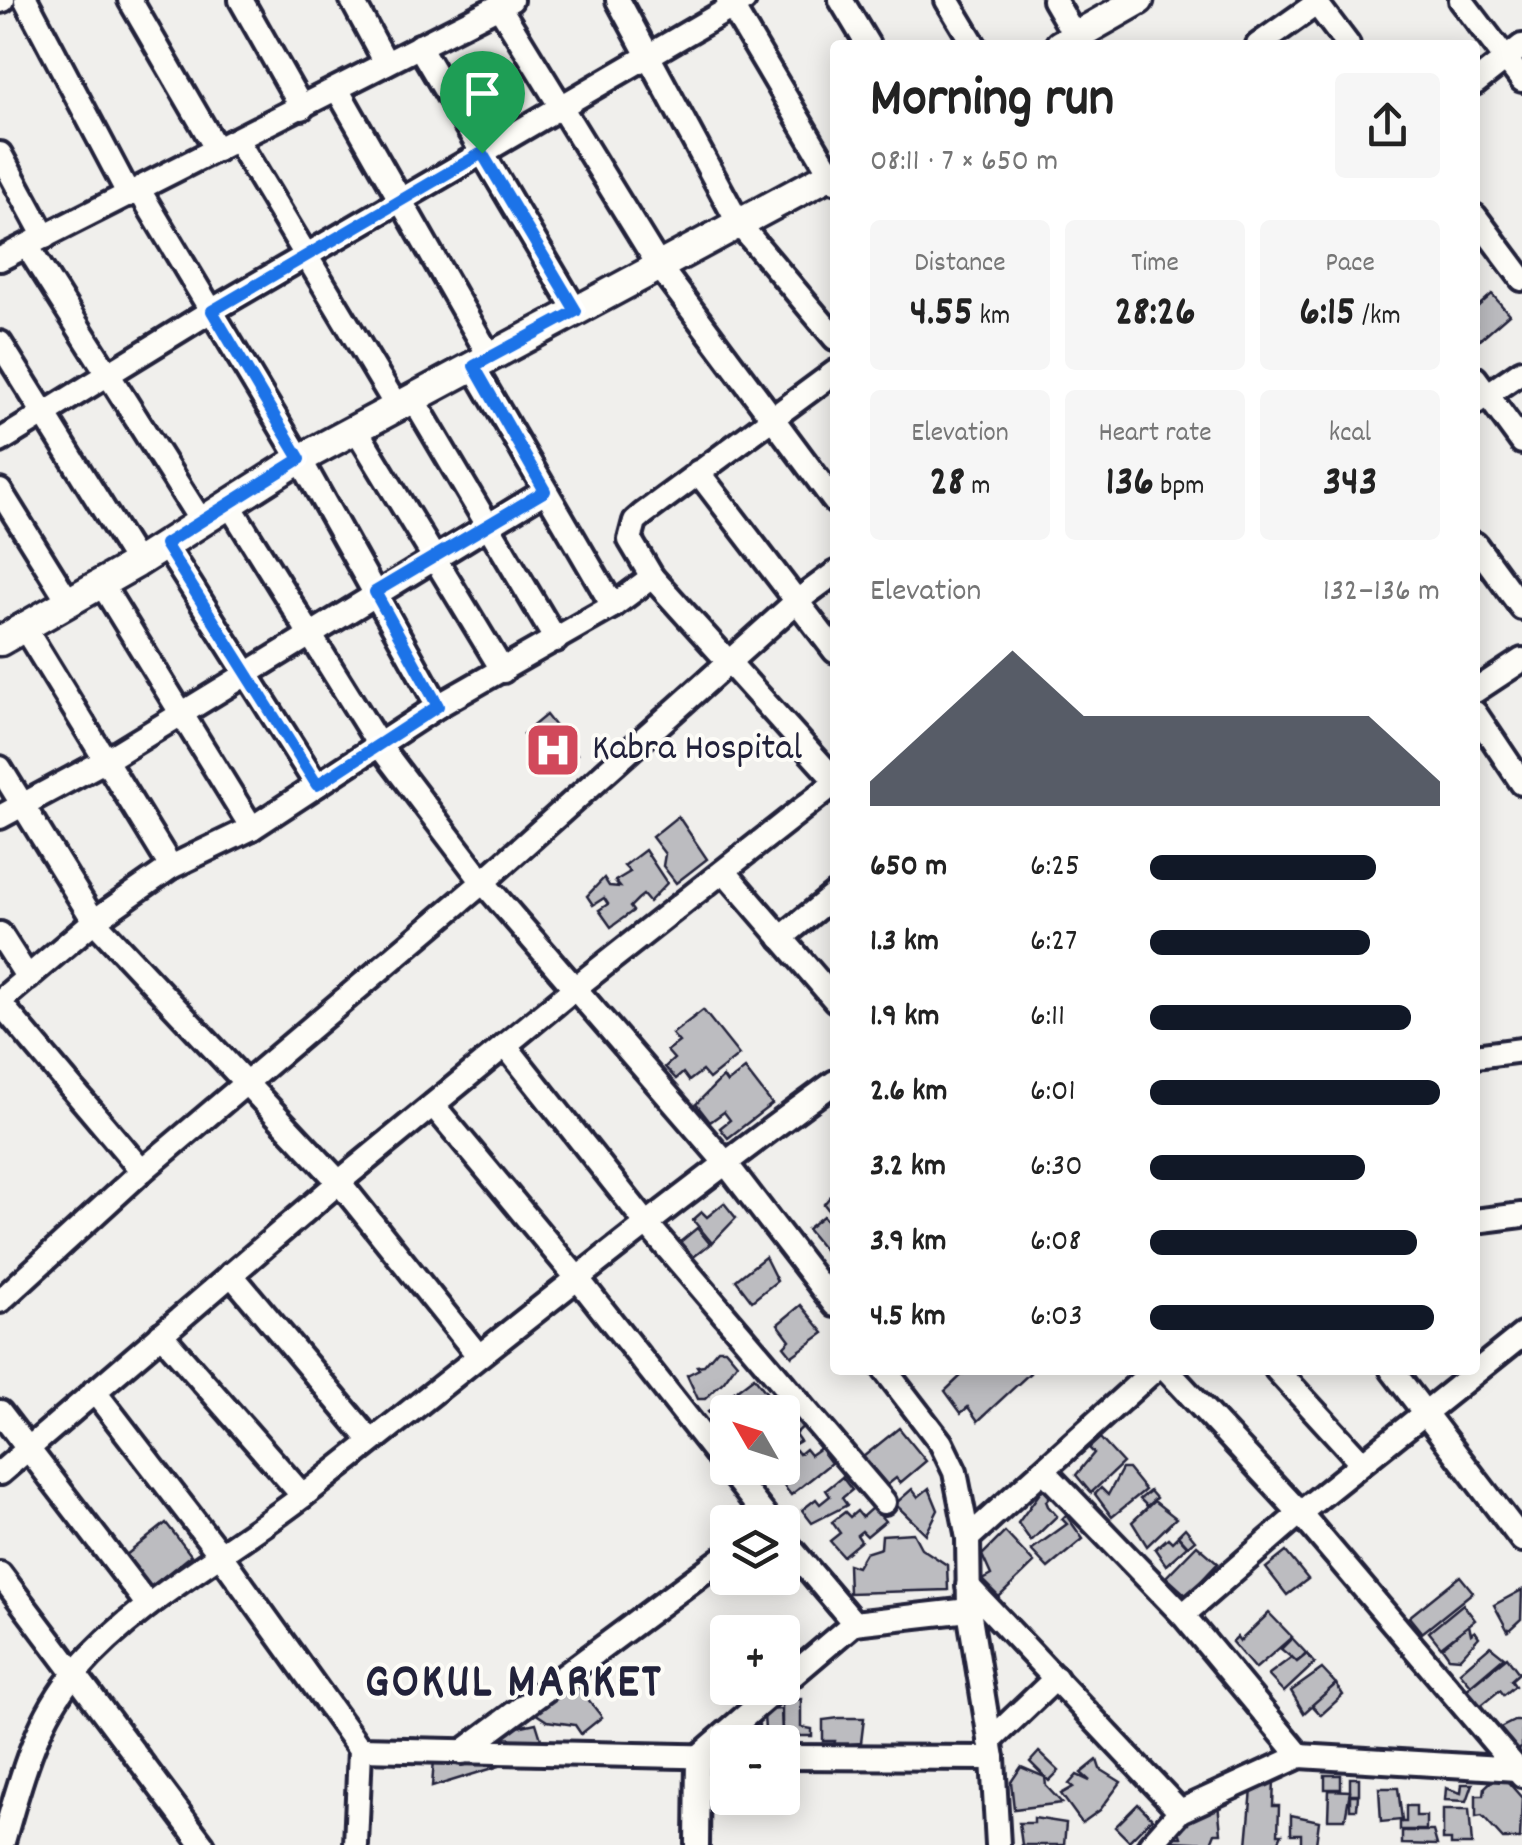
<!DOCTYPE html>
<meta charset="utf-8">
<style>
:root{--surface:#fff;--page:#f6f6f6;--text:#222;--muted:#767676;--accent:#111827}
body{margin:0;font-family:Dekko,sans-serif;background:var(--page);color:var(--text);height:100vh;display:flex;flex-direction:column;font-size:38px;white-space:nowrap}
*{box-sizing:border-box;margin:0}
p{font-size:32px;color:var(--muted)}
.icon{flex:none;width:55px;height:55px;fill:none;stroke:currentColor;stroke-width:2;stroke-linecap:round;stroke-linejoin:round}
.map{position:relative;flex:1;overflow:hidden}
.details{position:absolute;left:830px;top:40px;width:650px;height:1335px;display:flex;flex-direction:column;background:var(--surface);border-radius:10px;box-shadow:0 5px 25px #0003}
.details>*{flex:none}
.needle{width:65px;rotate:309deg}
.buttons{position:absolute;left:710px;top:1395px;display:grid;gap:20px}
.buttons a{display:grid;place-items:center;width:90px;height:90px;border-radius:10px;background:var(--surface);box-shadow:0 5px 25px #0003;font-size:50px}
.pin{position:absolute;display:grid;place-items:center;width:85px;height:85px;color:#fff;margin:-102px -42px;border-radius:50% 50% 50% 0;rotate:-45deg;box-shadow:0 0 10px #0007}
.pin .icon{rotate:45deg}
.round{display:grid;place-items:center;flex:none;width:105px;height:105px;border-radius:10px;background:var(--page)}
.overview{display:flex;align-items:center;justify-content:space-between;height:170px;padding:0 40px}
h1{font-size:55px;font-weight:700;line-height:75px}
.stats{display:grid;grid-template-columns:repeat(3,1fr);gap:15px;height:170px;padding:10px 40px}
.stats div{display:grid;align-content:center;border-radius:10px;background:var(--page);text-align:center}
.stats b{font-size:42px;font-weight:700}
.stats small{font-size:28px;font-weight:400}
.stats p{font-size:28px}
.chart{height:280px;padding:20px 40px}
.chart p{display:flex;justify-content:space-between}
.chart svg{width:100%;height:180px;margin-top:10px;fill:var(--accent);opacity:.7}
ul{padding:0 40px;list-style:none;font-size:32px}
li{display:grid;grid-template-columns:160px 120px 1fr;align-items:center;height:75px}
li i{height:25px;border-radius:12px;background:var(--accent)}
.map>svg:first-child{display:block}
</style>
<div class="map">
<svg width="1522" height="1845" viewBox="0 0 1522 1845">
<rect width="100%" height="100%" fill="#f0efec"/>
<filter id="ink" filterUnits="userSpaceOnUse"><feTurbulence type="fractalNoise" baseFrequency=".01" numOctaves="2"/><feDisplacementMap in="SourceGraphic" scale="20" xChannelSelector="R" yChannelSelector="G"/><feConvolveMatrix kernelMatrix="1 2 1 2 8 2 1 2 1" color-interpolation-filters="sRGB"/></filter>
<g filter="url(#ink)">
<g fill="#bcbcc0" stroke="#22223b" stroke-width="2.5">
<polygon points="1492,294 1509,314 1477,342 1475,309"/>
<polygon points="546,715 577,754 554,773 523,734"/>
<polygon points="678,816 707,859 676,883 663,866 665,854 652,837"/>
<polygon points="645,850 667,883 649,902 643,895 638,899 630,907 633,911 611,927 599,910 608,904 604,898 593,905 587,896 604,878 609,886 620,887 615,881 630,872 624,866"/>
<polygon points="703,1010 739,1055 709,1079 702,1071 689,1081 683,1073 676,1079 665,1067 674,1059 667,1051 679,1042 672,1034"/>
<polygon points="745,1069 772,1104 728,1138 720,1128 730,1120 724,1112 710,1122 696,1104 723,1077 727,1083"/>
<polygon points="835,1191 835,1252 830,1257 807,1229 823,1216 827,1221 833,1216 824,1204"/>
<polygon points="724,1203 736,1218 712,1243 693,1220 702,1212 707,1217"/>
<polygon points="697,1228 710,1244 691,1259 679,1243"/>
<polygon points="765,1257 777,1281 752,1301 736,1280"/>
<polygon points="801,1305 824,1333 792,1356 784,1346 790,1340 778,1324"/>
<polygon points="718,1349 725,1349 737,1363 724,1381 705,1399 698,1399 687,1375 699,1369 697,1366 704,1365"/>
<polygon points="967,1370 1028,1370 1030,1373 978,1421 968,1407 961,1413 945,1391"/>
<polygon points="754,1377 768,1395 751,1412 728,1412 724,1431 708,1412"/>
<polygon points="794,1412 805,1425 795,1434 800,1441 785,1450 782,1421"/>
<polygon points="899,1428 926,1461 900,1483 896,1478 886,1486 863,1457"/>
<polygon points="1100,1438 1123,1463 1091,1493 1076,1475 1094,1453 1089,1448"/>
<polygon points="820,1448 831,1463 791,1495 780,1481 790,1473 782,1461 796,1450 799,1454 805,1449 810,1455"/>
<polygon points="1122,1469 1128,1469 1145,1490 1112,1517 1095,1494 1101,1488 1108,1495"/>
<polygon points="842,1477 852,1490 842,1498 847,1505 812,1523 802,1510 816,1499 820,1504 830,1496 826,1490"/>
<polygon points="1045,1486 1053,1494 1046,1501 1048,1506 1057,1516 1031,1541 1018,1523"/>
<polygon points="929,1488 938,1510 926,1534 895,1504 912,1489 918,1497"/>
<polygon points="1150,1491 1156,1498 1147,1506 1140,1499"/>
<polygon points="1154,1501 1176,1518 1147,1546 1132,1522"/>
<polygon points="873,1507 885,1521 867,1536 862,1531 857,1535 861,1541 843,1556 830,1541 840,1533 832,1522 845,1512 850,1517 857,1511 862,1517"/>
<polygon points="1066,1515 1083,1539 1048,1568 1031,1550 1067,1524 1062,1519"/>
<polygon points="166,1523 191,1555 147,1590 120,1560"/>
<polygon points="1185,1528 1195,1540 1188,1546 1178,1535"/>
<polygon points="1005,1532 1034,1563 999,1597 982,1580 991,1575 982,1555"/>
<polygon points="913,1533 921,1548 947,1565 948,1590 849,1593 848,1564 857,1567 865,1553 881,1548 882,1535"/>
<polygon points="1178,1536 1187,1546 1166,1565 1155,1549 1168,1538 1172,1542"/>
<polygon points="1197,1545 1218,1563 1187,1596 1166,1577"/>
<polygon points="1286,1552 1308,1579 1287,1595 1266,1568"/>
<polygon points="1460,1576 1473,1592 1422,1633 1409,1617"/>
<polygon points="1522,1590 1521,1619 1508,1631 1494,1605"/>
<polygon points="1463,1604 1475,1620 1441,1647 1429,1632"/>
<polygon points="1269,1613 1292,1637 1255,1669 1232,1642 1237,1637 1240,1641"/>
<polygon points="1469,1625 1471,1634 1475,1631 1479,1637 1460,1658 1449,1657 1442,1647"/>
<polygon points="1292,1638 1306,1653 1297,1662 1281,1649"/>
<polygon points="1490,1646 1504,1657 1471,1685 1460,1672"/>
<polygon points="1307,1654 1315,1663 1284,1692 1268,1675 1292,1657 1297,1662"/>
<polygon points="1507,1657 1519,1673 1511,1680 1515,1686 1504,1695 1500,1690 1479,1707 1466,1690"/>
<polygon points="1322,1669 1336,1684 1304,1713 1291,1691"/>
<polygon points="569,1675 602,1717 581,1734 575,1725 547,1721 527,1708"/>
<polygon points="1336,1684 1343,1695 1321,1715 1312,1705"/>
<polygon points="801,1699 801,1727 812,1729 812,1736 782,1736 782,1700"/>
<polygon points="781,1709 782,1736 779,1736 775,1730 765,1730 764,1715 769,1710"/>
<polygon points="839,1718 864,1718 861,1743 834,1746 835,1741 823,1741 823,1720"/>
<polygon points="1514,1721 1522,1721 1522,1748 1515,1751 1494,1731"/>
<polygon points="536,1723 545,1752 432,1787 435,1745"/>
<polygon points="747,1724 759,1725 758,1735 746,1734"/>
<polygon points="1039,1752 1059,1771 1049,1781 1030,1762"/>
<polygon points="1097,1760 1100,1769 1121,1782 1100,1810 1082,1823 1061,1794 1073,1787 1069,1784 1077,1775 1090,1781 1081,1773"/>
<polygon points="709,1764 728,1765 728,1783 708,1782"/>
<polygon points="1021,1767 1045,1777 1046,1786 1062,1803 1014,1809 1011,1782"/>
<polygon points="1500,1773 1522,1798 1520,1839 1503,1839 1482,1816 1476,1817 1476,1795 1484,1795 1485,1787"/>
<rect x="1325" y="1775" width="16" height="14"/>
<polygon points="1253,1778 1274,1779 1273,1806 1279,1806 1278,1834 1282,1834 1277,1845 1247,1845"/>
<rect x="1350" y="1778" width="9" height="16"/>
<polygon points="1462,1784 1473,1784 1467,1801 1445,1800 1446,1788 1461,1793"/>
<polygon points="1379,1788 1398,1788 1402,1820 1381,1822"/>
<polygon points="1329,1790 1350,1791 1345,1819 1328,1819"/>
<polygon points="1350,1795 1358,1795 1357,1809 1350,1809"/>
<polygon points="1218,1803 1221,1833 1215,1833 1211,1843 1172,1841 1172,1837 1181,1837 1177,1824 1188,1824 1189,1814"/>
<polygon points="1138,1804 1152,1818 1129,1841 1115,1827"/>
<polygon points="1406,1806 1416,1806 1416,1816 1426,1816 1426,1830 1400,1830 1400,1822 1406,1822"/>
<polygon points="1443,1809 1469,1809 1472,1845 1451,1845 1451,1840 1443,1840"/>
<polygon points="1291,1815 1319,1821 1316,1844 1301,1844 1301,1834 1291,1834"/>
<polygon points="1034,1818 1066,1823 1064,1845 1022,1845 1019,1823 1034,1823"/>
<polygon points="1402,1831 1433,1831 1437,1845 1402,1844"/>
</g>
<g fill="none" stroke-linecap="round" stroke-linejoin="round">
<g stroke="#22223b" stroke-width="30">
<g id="minor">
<polyline points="26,0 129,195"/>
<polyline points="130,0 217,150"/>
<polyline points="241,0 302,108"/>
<polyline points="352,0 386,63"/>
<polyline points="618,0 739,224 835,338"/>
<polyline points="728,0 835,181"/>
<polyline points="841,0 868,45"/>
<polyline points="947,0 974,45"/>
<polyline points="1054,0 1075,36"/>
<polyline points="1314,0 1348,45"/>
<polyline points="1461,0 1522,80"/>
<polyline points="0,1 3,0"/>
<polyline points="499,6 659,266 835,502"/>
<polyline points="1258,45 1316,4"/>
<polyline points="419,46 576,311"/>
<polyline points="1475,83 1522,46"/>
<polyline points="337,89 490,357"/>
<polyline points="237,140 397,407"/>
<polyline points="0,154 45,237"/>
<polyline points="139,190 300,459 438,706"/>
<polyline points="1475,216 1522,279"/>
<polyline points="27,246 201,521"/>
<polyline points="0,259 511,0"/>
<polyline points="0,343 137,563"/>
<polyline points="473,366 613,606"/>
<polyline points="835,372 643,514 635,521 630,540 652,577 835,780"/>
<polyline points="1475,378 1522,442"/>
<polyline points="413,399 556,640"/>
<polyline points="1475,403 1522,371"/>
<polyline points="356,429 503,671"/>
<polyline points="0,441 211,311 744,0"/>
<polyline points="698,472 835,651"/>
<polyline points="0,491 69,602"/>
<polyline points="229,504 379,745 483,882 725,1162 835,1305"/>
<polyline points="1475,544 1522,608"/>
<polyline points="165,545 317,785"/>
<polyline points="101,583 252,828"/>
<polyline points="24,627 171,867"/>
<polyline points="1475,691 1522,660"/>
<polyline points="1475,713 1522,783"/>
<polyline points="0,768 94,921 339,1182 477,1354"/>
<polyline points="0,817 106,760 545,491"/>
<polyline points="724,871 835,1000"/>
<polyline points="0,934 28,978"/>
<polyline points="781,938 835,894"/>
<polyline points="0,1001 94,921 171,867 252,828 438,706 613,606 652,577"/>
<polyline points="0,1003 142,1171"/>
<polyline points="505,1045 647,1224 884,1502"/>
<polyline points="1475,1056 1522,1050"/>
<polyline points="433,1105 578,1279 770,1522"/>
<polyline points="1475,1221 1522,1215"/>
<polyline points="231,1274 371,1441"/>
<polyline points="0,1301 142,1171 483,882 797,601 835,573"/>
<polyline points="161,1334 303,1496"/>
<polyline points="885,1370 941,1443 955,1472 968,1538 969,1610 993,1758 998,1845"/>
<polyline points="1167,1370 1300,1513 1522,1775"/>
<polyline points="1277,1370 1362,1463"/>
<polyline points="1392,1370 1522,1540"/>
<polyline points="94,1391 222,1557 360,1749 356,1845"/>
<polyline points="0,1412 148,1605"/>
<polyline points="1044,1471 1183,1615 1300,1756"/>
<polyline points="0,1473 339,1182 576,987 835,783"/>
<polyline points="782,1538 854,1623"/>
<polyline points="968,1538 1154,1370"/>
<polyline points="0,1574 203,1845"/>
<polyline points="968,1586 1180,1811"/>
<polyline points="1183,1615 1300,1513 1522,1335"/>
<polyline points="782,1684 854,1623 969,1610"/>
<polyline points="990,1741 1056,1678"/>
<polyline points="360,1749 728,1757"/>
<polyline points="462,1752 728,1554"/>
<polyline points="782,1757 993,1758"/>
<path d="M2 1845C19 1786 35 1719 76 1672 138 1600 228 1554 303 1496 480 1357 653 1214 835 1082"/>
<polyline points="697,1845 698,1757 778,1688"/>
<polyline points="1150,1845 1180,1811 1300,1756 1517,1769"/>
</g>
</g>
<g stroke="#22223b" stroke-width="35">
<g id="major">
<polyline points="1060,45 1139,0"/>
<polyline points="0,641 137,563 300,459 835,172"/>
</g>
</g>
<use href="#minor" stroke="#fdfcf7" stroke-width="22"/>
<use href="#major" stroke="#fdfcf7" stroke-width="28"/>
</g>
</g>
<g fill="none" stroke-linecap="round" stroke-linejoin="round" filter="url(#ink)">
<g stroke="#fff" stroke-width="20">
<polygon id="route" points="482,153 576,311 474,366 545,491 375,592 438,706 317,785 165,544 300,459 212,311"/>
</g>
<use href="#route" stroke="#1a73e8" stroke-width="12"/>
</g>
<defs>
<g id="hospital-square" transform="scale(2.875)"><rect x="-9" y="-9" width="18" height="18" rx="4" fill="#d1495b" stroke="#fdfcf7"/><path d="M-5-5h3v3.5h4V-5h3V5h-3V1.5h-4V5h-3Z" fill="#fff"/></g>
</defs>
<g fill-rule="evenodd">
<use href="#hospital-square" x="553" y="750"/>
</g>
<g text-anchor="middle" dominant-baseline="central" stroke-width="8" stroke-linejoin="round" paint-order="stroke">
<g font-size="38" fill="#22223b" stroke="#fdfcf7" text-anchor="start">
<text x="592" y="750">Kabra Hospital</text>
</g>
<g font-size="48" font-weight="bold" letter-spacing="2.5" fill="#22223b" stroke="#fdfcf7">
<text x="514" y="1685">GOKUL MARKET</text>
</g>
</g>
</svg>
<div class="buttons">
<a><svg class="needle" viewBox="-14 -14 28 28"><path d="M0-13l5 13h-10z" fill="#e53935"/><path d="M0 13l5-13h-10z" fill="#767676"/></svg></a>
<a><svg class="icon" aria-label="layers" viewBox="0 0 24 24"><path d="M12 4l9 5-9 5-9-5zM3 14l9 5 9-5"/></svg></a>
<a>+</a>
<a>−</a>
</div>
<div class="pin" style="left:482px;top:153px;background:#1e9e55"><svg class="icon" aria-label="arrive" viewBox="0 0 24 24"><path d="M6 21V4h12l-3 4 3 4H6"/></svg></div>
<section class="details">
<div class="overview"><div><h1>Morning run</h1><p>08:11 · 7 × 650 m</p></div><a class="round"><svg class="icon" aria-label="share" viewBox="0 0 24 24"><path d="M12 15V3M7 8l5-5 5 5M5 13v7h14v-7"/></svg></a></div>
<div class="stats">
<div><p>Distance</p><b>4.55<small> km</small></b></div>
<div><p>Time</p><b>28:26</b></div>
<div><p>Pace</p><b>6:15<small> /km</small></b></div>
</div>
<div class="stats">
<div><p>Elevation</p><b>28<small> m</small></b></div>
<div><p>Heart rate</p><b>136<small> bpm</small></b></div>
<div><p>kcal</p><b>343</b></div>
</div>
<div class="chart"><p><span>Elevation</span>132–136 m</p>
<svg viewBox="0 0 160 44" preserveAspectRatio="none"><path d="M0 44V38L10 30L20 22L30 14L40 6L50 14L60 22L70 22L80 22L90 22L100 22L110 22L120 22L130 22L140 22L150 30L160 38V44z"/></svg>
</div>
<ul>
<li><b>650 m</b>6:25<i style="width:78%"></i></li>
<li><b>1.3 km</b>6:27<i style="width:76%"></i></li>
<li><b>1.9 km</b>6:11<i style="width:90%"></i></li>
<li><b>2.6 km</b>6:01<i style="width:100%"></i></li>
<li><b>3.2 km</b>6:30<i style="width:74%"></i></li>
<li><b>3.9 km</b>6:08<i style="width:92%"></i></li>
<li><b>4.5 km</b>6:03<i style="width:98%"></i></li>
</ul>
</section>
</div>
